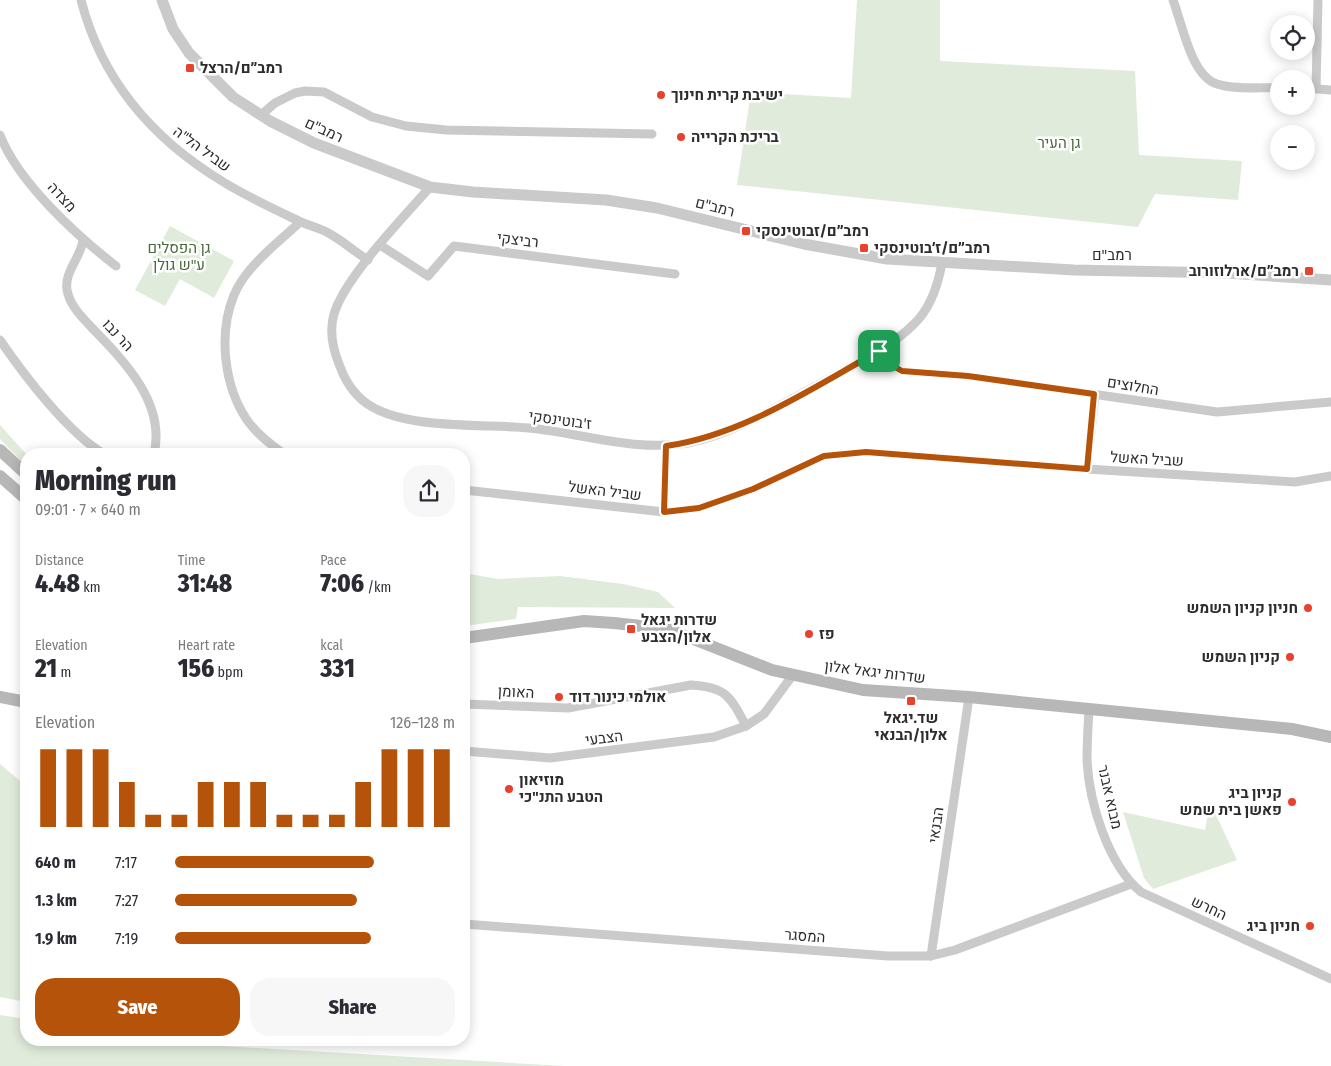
<!DOCTYPE html>
<meta charset="utf-8">
<style>
:root{--surface:#fff;--page:#f7f7f7;--text:#2b2b33;--muted:#7c7c81;--accent:#b45309}
body{margin:0;font-family:"Fira Sans Condensed",Heebo,sans-serif;background:var(--page);color:var(--text);height:100vh;display:flex;flex-direction:column;font-size:19px;white-space:nowrap}
*{box-sizing:border-box;margin:0}
p{font-size:16px;color:var(--muted)}
.icon{flex:none;width:28px;height:28px;fill:none;stroke:currentColor;stroke-width:2;stroke-linecap:round;stroke-linejoin:round}
.map{position:relative;flex:1;overflow:hidden}
.sheet{position:absolute;left:20px;top:448px;width:450px;height:598px;display:flex;flex-direction:column;background:var(--surface);border-radius:20px;box-shadow:0 2px 12px #0003}
.sheet>*{flex:none}
.buttons{position:absolute;left:1270px;top:15px;display:grid;gap:10px}
.buttons a{display:grid;place-items:center;width:45px;height:45px;border-radius:50%;background:var(--surface);box-shadow:0 2px 12px #0003;font-size:25px}
.pin{position:absolute;display:grid;place-items:center;width:42px;height:42px;color:#fff;margin:-21px;border-radius:10px;box-shadow:0 2px 8px #0006}
.round{display:grid;place-items:center;flex:none;width:52px;height:52px;border-radius:20px;background:var(--page)}
.summary{display:flex;align-items:center;justify-content:space-between;height:85px;padding:0 15px}
h1{font-size:28px;font-weight:800;line-height:38px}
.stats{display:grid;grid-template-columns:repeat(3,1fr);gap:8px;height:85px;padding:5px 15px}
.stats div{display:grid;align-content:center}
.stats b{font-size:25px;font-weight:800}
.stats small{font-size:14px;font-weight:400}
.stats p{font-size:14px}
.chart{height:140px;padding:10px 15px}
.chart p{display:flex;justify-content:space-between}
.chart svg{width:100%;height:90px;margin-top:5px;stroke:var(--accent);stroke-width:6}
.primary-button{display:flex;gap:10px;margin-top:auto;padding:10px 15px}
.primary-button a{flex:1;height:58px;border-radius:20px;background:var(--accent);color:#fff;font-size:20px;font-weight:800;line-height:58px;text-align:center}
.primary-button a+a{background:var(--page);color:var(--text)}
ul{padding:0 15px;list-style:none;font-size:16px}
li{display:grid;grid-template-columns:80px 60px 1fr;align-items:center;height:38px}
li i{height:12px;border-radius:6px;background:var(--accent)}
.map>svg:first-child{display:block}
</style>
<div class="map">
<svg width="1331" height="1066" viewBox="0 0 1331 1066">
<rect width="100%" height="100%" fill="#fff"/>
<g fill="#e0ebdb">
<polygon points="857,0 940,0 940,61 1135,71 1139,155 1242,161 1238,200 1155,194 1138,227 737,185 751,92 851,98"/>
<polygon points="170,226 234,261 214,298 180,279 165,306 135,290"/>
<polygon points="0,425 26,454 26,466 0,439"/>
<polygon points="464,573 498,579 560,576 623,584 658,592 675,608 518,607 516,619 464,626"/>
<polygon points="0,764 26,786 26,1002 0,997"/>
<polygon points="1210,802 1237,860 1153,889 1144,878 1123,812 1205,830"/>
<polygon points="0,1015 26,1019 26,1039 139,1039 172,1043 564,1066 0,1066"/>
</g>
<g fill="none" stroke-linecap="round" stroke-linejoin="round">
<g stroke="#cacaca" stroke-width="9">
<path d="M81 0C102 82 153 140 225 183 248 197 274 209 299 221 309 226 321 228 330 234 343 241 355 252 368 260"/>
<path d="M1173 0C1182 23 1191 76 1217 84 1235 90 1260 87 1279 88"/>
<polyline points="1306,88 1331,90"/>
<polyline points="1316,89 1318,0"/>
<polyline points="261,115 275,103 295,93 305,91 324,92 372,117 406,126 446,130 652,134"/>
<path d="M0 135C18 182 77 236 116 266"/>
<path d="M430 187C403 218 345 277 334 314 329 331 333 349 339 364 343 375 349 387 357 395 390 432 482 423 529 428 581 433 635 452 688 443 735 434 783 403 825 381 855 364 889 349 914 324 931 308 938 285 942 263"/>
<path d="M83 240C81 257 64 272 67 290 70 306 82 317 92 328 124 361 166 403 154 454"/>
<polyline points="380,245 428,276 454,246 675,274"/>
<path d="M0 340C24 375 68 433 104 454"/>
<polyline points="879,351 888,363 902,371 968,376 1217,412 1331,402"/>
<path d="M284 454C271 445 256 433 247 420 224 386 218 334 234 295 246 266 278 243 300 222"/>
<polyline points="1087,469 1095,394"/>
<polyline points="464,490 664,512 699,508 753,489 824,456 866,452 1087,469 1295,482 1331,476"/>
<polyline points="664,512 666,446"/>
<path d="M464 704 568 708 691 685C726 687 730 696 746 726L764 714 792 676"/>
<path d="M1089 710C1088 726 1087 743 1087 760 1089 802 1108 865 1141 892L1331 979"/>
<polyline points="464,751 550,758 714,737 746,726"/>
<polyline points="464,924 888,956 931,956 955,950 1131,884"/>
<polyline points="931,956 969,697"/>
</g>
<polyline stroke="#cacaca" stroke-width="11" points="162,0 173,29 189,53 233,97 270,121 314,143 430,187 473,192 606,200 657,208 804,244 887,259 1074,270 1227,273 1331,280"/>
<g stroke="#b7b7b7" stroke-width="12">
<polyline points="0,450 26,474"/>
<polyline points="0,476 26,499"/>
<polyline points="464,638 584,621 614,623 668,629 772,670 863,690 969,697 1292,729 1331,737"/>
<polyline points="0,697 26,702"/>
</g>
</g>
<g fill="none" stroke-linecap="round" stroke-linejoin="round">
<g stroke="#fff" stroke-width="10">
<path id="route" d="M879 351 888 363 902 371 968 376 1094 394 1087 469 866 452 824 456 753 489 699 508 664 512 666 446C743 435 812 388 879 351Z"/>
</g>
<use href="#route" stroke="#b45309" stroke-width="6"/>
</g>
<g fill="#e8412c" stroke="#fff" stroke-width="2">
<rect x="185" y="63" width="10" height="10" rx="2.5"/>
<circle cx="661" cy="95" r="5"/>
<circle cx="681" cy="137" r="5"/>
<rect x="741" y="226" width="10" height="10" rx="2.5"/>
<rect x="859" y="243" width="10" height="10" rx="2.5"/>
<rect x="1304" y="266" width="10" height="10" rx="2.5"/>
<circle cx="1308" cy="608" r="5"/>
<rect x="626" y="624" width="10" height="10" rx="2.5"/>
<circle cx="809" cy="634" r="5"/>
<circle cx="1290" cy="657" r="5"/>
<circle cx="559" cy="697" r="5"/>
<rect x="906" y="696" width="10" height="10" rx="2.5"/>
<circle cx="509" cy="789" r="5"/>
<circle cx="1292" cy="802" r="5"/>
<circle cx="1310" cy="926" r="5"/>
</g>
<g text-anchor="middle" dominant-baseline="central" stroke-width="5" stroke-linejoin="round" paint-order="stroke">
<g font-size="15" font-weight="bold" fill="#2d2d2d" stroke="#fff" text-anchor="start">
<text x="200" y="68">רמב״ם/הרצל</text>
<text x="671" y="95">ישיבת קרית חינוך</text>
<text x="691" y="137">בריכת הקרייה</text>
<text x="756" y="231">רמב״ם/זבוטינסקי</text>
<text x="874" y="248">רמב״ם/ז׳בוטינסקי</text>
<text x="1299" y="271" text-anchor="end">רמב״ם/ארלוזורוב</text>
<text x="1298" y="608" text-anchor="end">חניון קניון השמש</text>
<text x="641" y="620">שדרות יגאל<tspan x="641" dy="17">אלון/הצבע</tspan></text>
<text x="819" y="634">פז</text>
<text x="1280" y="657" text-anchor="end">קניון השמש</text>
<text x="569" y="697">אולמי כינור דוד</text>
<text x="911" y="718" text-anchor="middle">שד.יגאל<tspan x="911" dy="17">אלון/הבנאי</tspan></text>
<text x="519" y="780">מוזיאון<tspan x="519" dy="17">הטבע התנ"כי</tspan></text>
<text x="1282" y="793" text-anchor="end">קניון ביג<tspan x="1282" dy="17">פאשן בית שמש</tspan></text>
<text x="1300" y="926" text-anchor="end">חניון ביג</text>
</g>
<g font-size="15" fill="#2d2d2d" stroke="#fff">
<text transform="translate(324 130) rotate(24)">רמב"ם</text>
<text transform="translate(202 149) rotate(36)">שביל הל"ה</text>
<text transform="translate(62 197) rotate(47)">מצדה</text>
<text transform="translate(715 207) rotate(14)">רמב"ם</text>
<text transform="translate(518 240) rotate(7)">רביצקי</text>
<text x="1112" y="255">רמב"ם</text>
<text transform="translate(118 335) rotate(47)">הר נבו</text>
<text transform="translate(1133 386) rotate(9)">החלוצים</text>
<text transform="translate(560 420) rotate(8)">ז'בוטינסקי</text>
<text transform="translate(1147 459) rotate(3)">שביל האשל</text>
<text transform="translate(605 491) rotate(7)">שביל האשל</text>
<text transform="translate(875 672) rotate(7)">שדרות יגאל אלון</text>
<text transform="translate(516 692) rotate(3)">האומן</text>
<text transform="translate(604 738) rotate(-7)">הצבעי</text>
<text transform="translate(1110 797) rotate(77)">מבוא אבנר</text>
<text transform="translate(936 825) rotate(-82)">הבנאי</text>
<text transform="translate(1209 908) rotate(25)">החרש</text>
<text transform="translate(805 936) rotate(4)">המסגר</text>
</g>
<g font-size="15" fill="#486a3a" stroke="#fff">
<text x="1059" y="143">גן העיר</text>
<text x="179" y="248">גן הפסלים<tspan x="179" dy="17">ע"ש גולן</tspan></text>
</g>
</g>
</svg>
<div class="buttons">
<a><svg class="icon" aria-label="locate" viewBox="0 0 24 24"><circle cx="12" cy="12" r="6"/><path d="M12 2v4M12 18v4M2 12h4M18 12h4"/></svg></a>
<a>+</a>
<a>−</a>
</div>
<div class="pin" style="left:879px;top:351px;background:#1e9e55"><svg class="icon" aria-label="arrive" viewBox="0 0 24 24"><path d="M6 21V4h12l-3 4 3 4H6"/></svg></div>
<section class="sheet">
<div class="summary"><div><h1>Morning run</h1><p>09:01 · 7 × 640 m</p></div><a class="round"><svg class="icon" aria-label="share" viewBox="0 0 24 24"><path d="M12 15V3M7 8l5-5 5 5M5 13v7h14v-7"/></svg></a></div>
<div class="stats">
<div><p>Distance</p><b>4.48<small> km</small></b></div>
<div><p>Time</p><b>31:48</b></div>
<div><p>Pace</p><b>7:06<small> /km</small></b></div>
</div>
<div class="stats">
<div><p>Elevation</p><b>21<small> m</small></b></div>
<div><p>Heart rate</p><b>156<small> bpm</small></b></div>
<div><p>kcal</p><b>331</b></div>
</div>
<div class="chart"><p><span>Elevation</span>126–128 m</p>
<svg viewBox="0 0 160 44" preserveAspectRatio="none"><path d="M5 44V6M15 44V6M25 44V6M35 44V22M45 44V38M55 44V38M65 44V22M75 44V22M85 44V22M95 44V38M105 44V38M115 44V38M125 44V22M135 44V6M145 44V6M155 44V6"/></svg>
</div>
<ul>
<li><b>640 m</b>7:17<i style="width:71%"></i></li>
<li><b>1.3 km</b>7:27<i style="width:65%"></i></li>
<li><b>1.9 km</b>7:19<i style="width:70%"></i></li>
</ul>
<div class="primary-button"><a>Save</a><a>Share</a></div>
</section>
</div>
